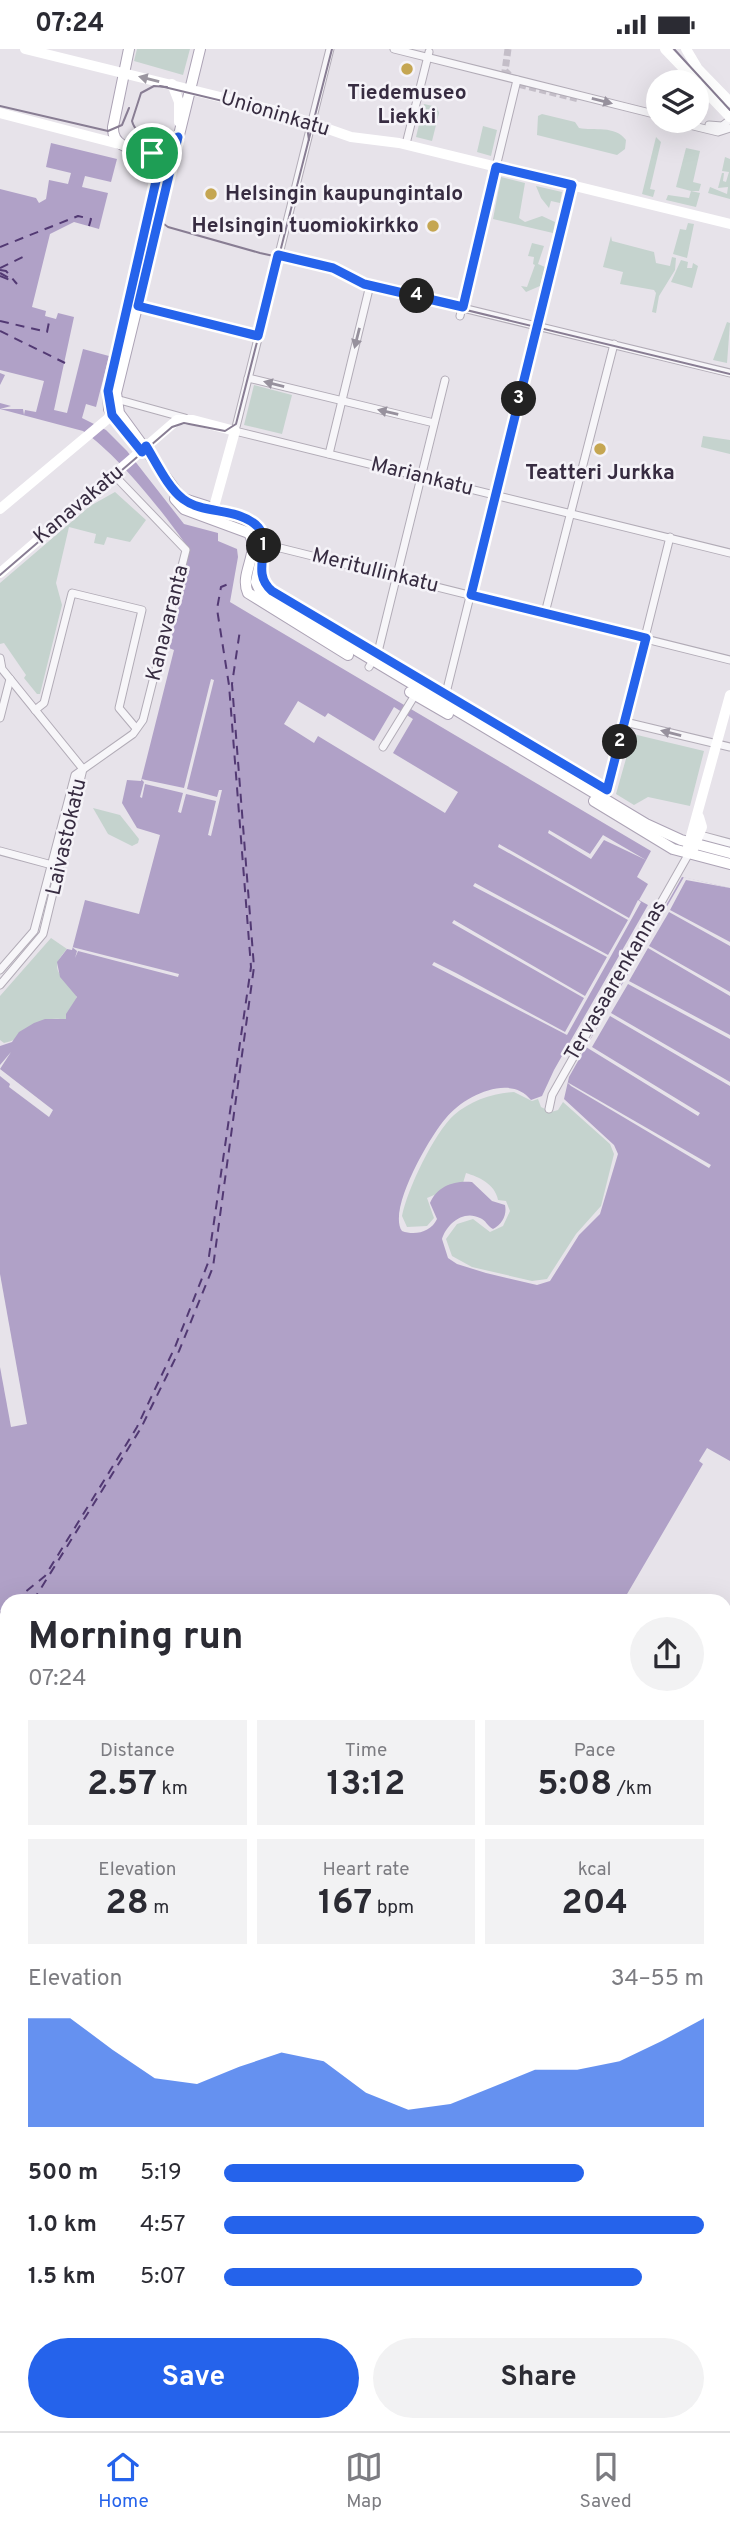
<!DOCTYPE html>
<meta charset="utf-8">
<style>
:root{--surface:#fff;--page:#f2f2f3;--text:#2b2b33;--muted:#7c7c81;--line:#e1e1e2;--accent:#2563eb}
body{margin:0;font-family:Overpass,sans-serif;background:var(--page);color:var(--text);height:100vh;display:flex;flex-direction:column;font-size:26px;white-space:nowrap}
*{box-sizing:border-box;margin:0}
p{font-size:23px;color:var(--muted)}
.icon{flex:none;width:38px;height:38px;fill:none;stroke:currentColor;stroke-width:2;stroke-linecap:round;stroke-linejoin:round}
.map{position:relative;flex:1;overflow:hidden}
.details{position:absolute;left:0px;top:1545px;width:732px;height:838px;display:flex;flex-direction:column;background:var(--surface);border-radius:21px 21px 0 0;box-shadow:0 7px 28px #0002}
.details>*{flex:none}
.fabs{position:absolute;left:646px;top:21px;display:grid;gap:14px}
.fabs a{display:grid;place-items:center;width:63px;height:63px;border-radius:50%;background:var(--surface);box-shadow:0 7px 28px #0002;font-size:35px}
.pin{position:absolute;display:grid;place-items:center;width:60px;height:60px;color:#fff;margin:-30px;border:4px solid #fff;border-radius:50%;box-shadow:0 2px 7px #0007}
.km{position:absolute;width:35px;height:35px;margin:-18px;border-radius:50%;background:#222;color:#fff;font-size:19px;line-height:35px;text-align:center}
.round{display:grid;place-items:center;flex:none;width:74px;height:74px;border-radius:37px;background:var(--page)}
.overview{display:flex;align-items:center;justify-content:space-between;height:119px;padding:0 28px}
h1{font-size:38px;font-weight:700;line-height:52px}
.metrics{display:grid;grid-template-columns:repeat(3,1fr);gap:10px;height:119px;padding:7px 28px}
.metrics div{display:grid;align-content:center;border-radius:0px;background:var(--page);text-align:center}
.metrics b{font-size:35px;font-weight:700}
.metrics small{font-size:19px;font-weight:400}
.metrics p{font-size:19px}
.chart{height:196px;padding:14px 28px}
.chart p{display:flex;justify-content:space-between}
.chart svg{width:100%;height:126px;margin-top:7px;fill:var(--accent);opacity:.7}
.button{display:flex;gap:14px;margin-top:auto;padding:14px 28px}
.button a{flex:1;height:80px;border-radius:42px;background:var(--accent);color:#fff;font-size:28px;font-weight:700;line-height:80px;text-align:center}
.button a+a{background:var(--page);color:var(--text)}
ul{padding:0 28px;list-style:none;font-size:23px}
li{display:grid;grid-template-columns:112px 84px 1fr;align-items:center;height:52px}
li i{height:18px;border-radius:9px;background:var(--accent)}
.status{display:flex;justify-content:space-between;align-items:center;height:49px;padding:0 35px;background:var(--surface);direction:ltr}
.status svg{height:19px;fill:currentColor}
.tab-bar{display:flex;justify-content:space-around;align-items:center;height:98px;border-top:2px solid var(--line);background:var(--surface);font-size:19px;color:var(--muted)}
.tab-bar a{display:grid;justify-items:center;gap:4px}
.tab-bar .current{color:var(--accent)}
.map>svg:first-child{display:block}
</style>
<div class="status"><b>07:24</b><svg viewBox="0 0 49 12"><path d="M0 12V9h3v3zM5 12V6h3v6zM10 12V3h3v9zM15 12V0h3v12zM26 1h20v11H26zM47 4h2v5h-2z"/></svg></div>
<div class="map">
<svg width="730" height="2382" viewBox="0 0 730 2382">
<rect width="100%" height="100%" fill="#e7e3ea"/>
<g fill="#c5d3ce">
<polygon points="137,0 190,0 183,26 134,12"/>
<polygon points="424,55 437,58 439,64 432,92 416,88"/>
<path d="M542 65 575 73 579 79C594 82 615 76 626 91L625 100 617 106 537 86 538 67Z"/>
<polygon points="483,77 497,81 491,107 477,103"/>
<polygon points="656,88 661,93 650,140 655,141 653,148 642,145"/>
<polygon points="686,99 700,102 693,133 701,135 699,142 691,142 700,144 696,158 666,151 668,146 689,149 691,142 676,138"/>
<polygon points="725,108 730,110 730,150 708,144 710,138 727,145 728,138 718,139 722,124 724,124 723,132 726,133 729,123 722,122"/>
<polygon points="501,128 525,134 519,169 525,173 542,167 555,173 553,184 493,170"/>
<polygon points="536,137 562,143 560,154 551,152 549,159 541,149"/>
<polygon points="688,174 694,175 687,209 673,205 680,180 686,181"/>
<polygon points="611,187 612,192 654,203 656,214 670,217 672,208 676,209 675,221 659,247 656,264 652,263 656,244 654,241 620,235 623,223 603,218"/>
<polygon points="532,194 544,197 538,215 545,218 540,237 526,243 521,237 527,238 535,216 533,215 534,208 528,207"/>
<polygon points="681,211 688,213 687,219 692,219 693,214 698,217 692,239 671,233"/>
<polygon points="727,273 730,274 727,314 713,311"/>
<polygon points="254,336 292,346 282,385 244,376"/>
<polygon points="703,387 730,391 730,405 701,398"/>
<polygon points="115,443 146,471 130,493 107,488 104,496 94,494 96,485 69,478 56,534 62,556 40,645 37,645 24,629 26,626 4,594 0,595 0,534 90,457"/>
<polygon points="633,685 704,702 690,757 648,748 634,756 616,745"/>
<polygon points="93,759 120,766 139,790 138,794 132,797 108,785"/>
<path d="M51 889 67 900C43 926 70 927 76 946 80 956 67 961 66 971 34 964 28 990 4 994L0 991V947Z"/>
<path d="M514 1043 532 1052 538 1050 541 1058 551 1063 558 1061 563 1053 610 1095 614 1105 601 1157 576 1185 547 1230 532 1232 472 1218 452 1207 446 1190 457 1175 473 1170 490 1183 503 1177 510 1162 506 1152 498 1151C495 1135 479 1128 466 1124L463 1134 427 1149 434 1169 427 1177 407 1178 402 1167C407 1141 434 1084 454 1066 470 1052 493 1044 514 1043Z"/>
<polygon points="0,2071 7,2073 7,2104 4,2105 7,2160 0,2133"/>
<polygon points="314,2376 456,2377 455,2382 312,2382"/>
</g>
<g fill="#b0a1c7">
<path d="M51 94 117 110 111 133 85 127 82 138 108 144 99 180 74 173 50 185 32 258 46 262 45 267 56 270 58 264 74 268 54 361 67 364 83 300 109 307 96 358 86 355 82 369 106 381 127 402 184 475 218 484V492L237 500 238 508 230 553 651 802 637 828 648 835 639 851 648 856 554 1021 542 1047 531 1051C510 1024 464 1047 446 1069 430 1087 387 1161 402 1182 415 1187 431 1183 437 1170L430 1154C437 1137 455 1131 472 1133L492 1152 505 1156C507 1165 503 1175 493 1180 487 1177 486 1171 480 1169 463 1160 446 1176 442 1190L448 1209 457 1215 486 1224 537 1236 550 1232 579 1186 600 1165 618 1105 614 1096 564 1050 569 1028 682 828 730 839V1412L707 1399 699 1412 703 1415 623 1552H7V1894L0 1890V997L12 993 19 983 34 974 45 970H66V965L77 948 60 928 57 913 67 900 72 901 85 851 139 865 160 786 137 779 122 754 127 731 141 732 174 601 169 599 187 523 184 522 189 500C165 465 117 405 83 382L0 360V140L36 149 39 154 46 150 49 131 68 135 71 124 46 118Z"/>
<polygon points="724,1642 730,1645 730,2299 725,2301"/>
<polygon points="0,2145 7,2169 7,2376 314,2377 312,2382 0,2382"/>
<polygon points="456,2376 644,2376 645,2382 455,2382"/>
</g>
<g fill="#e7e3ea">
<polygon points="0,321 44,332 36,363 25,361 24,366 23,360 0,360 11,357 0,354 0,336 5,326 0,324"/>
<polygon points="211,630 214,631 187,740 217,748 219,741 222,741 211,787 208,786 216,752 186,745 181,764 178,763 183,744 145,735 142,749 140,748 144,733 141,730 184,739"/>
<polygon points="298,652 325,668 328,664 374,692 394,658 413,670 393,704 458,743 445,764 318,687 314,694 284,675"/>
<polygon points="549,781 590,805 603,786 646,811 604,791 591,810 548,784"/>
<polygon points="499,795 629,869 638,851 641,853 567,986 432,916 434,913 456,924 565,983 584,949 452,874 454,871 585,947 607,908 473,837 475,834 608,906 628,871 498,798"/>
<polygon points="684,828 730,839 686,831 670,861 730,893 730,897 669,863 649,897 730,943 730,947 648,899 629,932 730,986 730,990 628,935 611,964 730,1033 730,1037 610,967 592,998 700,1064 698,1067 586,998"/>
<polygon points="72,898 179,925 178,928 78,902 75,909 77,902"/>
<polygon points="11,1003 0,1020 53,1061 49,1068 9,1038 10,1035 0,1027 0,1016"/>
<polygon points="567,1033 711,1116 709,1119 571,1037"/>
<polygon points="0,1225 27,1375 11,1378 0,1318"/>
</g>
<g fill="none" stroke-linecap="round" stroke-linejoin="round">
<g stroke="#523973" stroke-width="2" stroke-dasharray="9 7" stroke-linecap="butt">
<polyline points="0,198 78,167 91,170 89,177"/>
<polyline points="0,219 25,207"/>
<polyline points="0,221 6,222 17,235"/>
<polyline points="0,224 11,230"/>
<polyline points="0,227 15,233"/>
<polyline points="0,272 47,283 50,268"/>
<polyline points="0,282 65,314"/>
<polyline points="14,1552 45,1527 137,1378 175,1298 208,1214 251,918 229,636 217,560 221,538 231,534"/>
<polyline points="33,1552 141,1379 179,1302 213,1218 254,918 232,635 240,581"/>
<polyline points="333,1552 381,1546 413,1552"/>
<polyline points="0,1564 7,1558"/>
<polyline points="0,1585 7,1584"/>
<polyline points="0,1602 7,1592"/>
<polyline points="724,2067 730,2057"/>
<polyline points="724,2079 730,2069"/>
<polyline points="540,2382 543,2376"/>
<polyline points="550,2382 553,2376"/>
</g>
<g stroke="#c4bec8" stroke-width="7" stroke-dasharray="7 3.5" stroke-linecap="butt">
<polyline points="508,0 505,22 518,35 579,50"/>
<polyline points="671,72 685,75"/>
</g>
<g stroke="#b2acb7" stroke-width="9">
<g id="street">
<polyline points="330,0 235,382 730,504"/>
<polyline points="394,0 658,66"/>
<polyline points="685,75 718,83 730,79"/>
<polyline points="709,76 722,77 730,71"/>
<polyline points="406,95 429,3"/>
<polyline points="278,206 329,218 364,235 730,324"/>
<polyline points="134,256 258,287"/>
<polyline points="460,267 517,31"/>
<polyline points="248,329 434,374"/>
<polyline points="116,350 185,369"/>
<polyline points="329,405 370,236"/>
<polyline points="264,495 730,611"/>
<polyline points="261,518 265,535 272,542 607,741 670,488"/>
<polyline points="545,564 614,295"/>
<polyline points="0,609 2,620 83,720"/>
<polyline points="369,618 378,603 445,331"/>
<polyline points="446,644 572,137"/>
<polyline points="35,661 44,654 72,544 142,561 119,659 135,678"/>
<polyline points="0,669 10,630"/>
<polyline points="625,673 730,698"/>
<polyline points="383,698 415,646"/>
<polyline points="700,786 730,794"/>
<polyline points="0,802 52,816"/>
<polyline points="0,921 34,882 75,726 133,685 143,671 186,501 114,426"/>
<polyline points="0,936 43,885 83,720"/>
<polyline points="549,1060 552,1046 688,806"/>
</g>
</g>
<g stroke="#aca3b5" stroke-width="12">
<g id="primary">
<path d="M129 0 113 78C112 100 136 100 152 104L179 88"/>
<polyline points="200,0 116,344 119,364 181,449 247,470 260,480 264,495 256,533 261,544 646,775 681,791 730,804"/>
<polyline points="117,373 109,360 108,342 156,132 152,104"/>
<path d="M175 450 184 460 249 484C261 504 239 524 248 544L348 606"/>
<polyline points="410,643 448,665"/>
<polyline points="594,752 673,800 730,815"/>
</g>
</g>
<use href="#street" stroke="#f7f6f9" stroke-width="7"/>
<g stroke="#fff" stroke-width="10">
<polyline points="25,0 277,62 351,88 399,94 730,175"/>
<polyline points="665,0 730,68"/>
<polyline points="686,0 698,20 730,53"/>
<polyline points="172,35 179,53 179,73"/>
<polyline points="0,64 119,95"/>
<polyline points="0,460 117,362"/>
<polyline points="0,524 177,371 193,371 235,382 212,465"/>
<polyline points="688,798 730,646"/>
<polyline points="693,800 702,778 699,768"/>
</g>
<use href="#primary" stroke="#fff" stroke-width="10"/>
<g stroke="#887d93" stroke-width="2">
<polyline points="674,0 730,61"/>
<polyline points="160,37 298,70 307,78 309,91"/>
<path d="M167 38 154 37 141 44 132 72C137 92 166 90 166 111 166 133 144 163 168 178L260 204 328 219 363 236 730 325"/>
<polyline points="0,57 108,82 122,76 129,59"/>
<polyline points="0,526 172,378 184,374 225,382 236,375 332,0"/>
<polyline points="724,1851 730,1846"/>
<polyline points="434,2382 436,2376"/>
</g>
</g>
<defs><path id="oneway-solid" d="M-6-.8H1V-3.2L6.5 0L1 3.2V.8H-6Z" transform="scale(1.75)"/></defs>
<use fill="#9b96a0" href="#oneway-solid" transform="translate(149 30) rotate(-166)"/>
<g fill="#97919d">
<use href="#oneway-solid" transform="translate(602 52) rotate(14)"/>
<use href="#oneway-solid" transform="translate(357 289) rotate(104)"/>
<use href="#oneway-solid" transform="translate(274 335) rotate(-166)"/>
<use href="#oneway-solid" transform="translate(388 363) rotate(-167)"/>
<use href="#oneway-solid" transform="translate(671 684) rotate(-166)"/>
</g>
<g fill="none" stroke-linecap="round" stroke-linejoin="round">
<g stroke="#fff" stroke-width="14">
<path id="route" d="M178 88 138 257 258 287 278 206 333 219 364 235 463 258 496 118 572 136 471 546 646 589 607 741 272 542C249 523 274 496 258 478 239 458 204 466 183 450 168 439 156 413 146 397L142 403 112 366 108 342 156 132 152 104Z"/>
</g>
<use href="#route" stroke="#2563eb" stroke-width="9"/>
</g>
<g fill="#c5a652" stroke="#f5f3f8" stroke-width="2.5">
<circle cx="407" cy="20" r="7"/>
<circle cx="211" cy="145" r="7"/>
<circle cx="433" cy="177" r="7"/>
<circle cx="600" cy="400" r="7"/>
</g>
<g text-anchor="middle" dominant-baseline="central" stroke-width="5" stroke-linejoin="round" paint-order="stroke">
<g font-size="21" font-weight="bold" fill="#372c41" stroke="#f5f3f8">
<text x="407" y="44">Tiedemuseo<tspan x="407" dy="24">Liekki</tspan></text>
<text x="225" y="145" text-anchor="start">Helsingin kaupungintalo</text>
<text x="419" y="177" text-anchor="end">Helsingin tuomiokirkko</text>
<text x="600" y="424">Teatteri Jurkka</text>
</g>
<g font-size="21" fill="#372c41" stroke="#f5f3f8">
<text transform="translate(275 65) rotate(17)">Unioninkatu</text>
<text transform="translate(422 428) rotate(14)">Mariankatu</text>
<text transform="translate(79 456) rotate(-40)">Kanavakatu</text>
<text transform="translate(375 522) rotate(14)">Meritullinkatu</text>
<text transform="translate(168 574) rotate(-76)">Kanavaranta</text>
<text transform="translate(67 788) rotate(-77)">Laivastokatu</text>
<text transform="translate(616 932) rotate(-60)">Tervasaarenkannas</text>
</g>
</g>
</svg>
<div class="fabs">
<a><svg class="icon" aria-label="layers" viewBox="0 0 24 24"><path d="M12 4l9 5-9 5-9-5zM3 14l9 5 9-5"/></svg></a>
</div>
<div class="pin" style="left:152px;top:104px;background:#1e9e55"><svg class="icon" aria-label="arrive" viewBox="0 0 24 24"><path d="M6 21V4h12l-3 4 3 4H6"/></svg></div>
<b class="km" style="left:264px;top:497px">1</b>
<b class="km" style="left:620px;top:693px">2</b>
<b class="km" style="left:519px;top:350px">3</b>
<b class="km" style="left:417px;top:247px">4</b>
<section class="details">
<div class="overview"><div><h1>Morning run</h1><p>07:24</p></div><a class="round"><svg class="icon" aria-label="share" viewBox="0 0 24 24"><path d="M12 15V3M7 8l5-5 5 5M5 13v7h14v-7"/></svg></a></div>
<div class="metrics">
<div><p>Distance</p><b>2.57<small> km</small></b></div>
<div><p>Time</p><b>13:12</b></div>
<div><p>Pace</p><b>5:08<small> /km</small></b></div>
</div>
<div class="metrics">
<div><p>Elevation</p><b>28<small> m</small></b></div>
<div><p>Heart rate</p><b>167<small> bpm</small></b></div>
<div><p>kcal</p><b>204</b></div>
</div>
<div class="chart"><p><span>Elevation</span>34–55 m</p>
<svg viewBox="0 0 160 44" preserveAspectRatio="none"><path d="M0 44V6L10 6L20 17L30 27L40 29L50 23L60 18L70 21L80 32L90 38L100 36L110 30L120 24L130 24L140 21L150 14L160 6V44z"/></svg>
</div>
<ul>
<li><b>500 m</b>5:19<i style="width:75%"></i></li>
<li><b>1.0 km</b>4:57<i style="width:100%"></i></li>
<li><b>1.5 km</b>5:07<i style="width:87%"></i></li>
</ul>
<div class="button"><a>Save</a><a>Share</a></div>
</section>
</div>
<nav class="tab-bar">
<a class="current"><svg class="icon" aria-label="home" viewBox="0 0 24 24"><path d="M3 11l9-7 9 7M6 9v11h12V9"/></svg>Home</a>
<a><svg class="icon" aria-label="map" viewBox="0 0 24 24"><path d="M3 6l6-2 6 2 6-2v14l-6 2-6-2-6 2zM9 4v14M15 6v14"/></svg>Map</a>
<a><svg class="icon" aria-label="saved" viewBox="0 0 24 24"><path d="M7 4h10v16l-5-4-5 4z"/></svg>Saved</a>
</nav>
